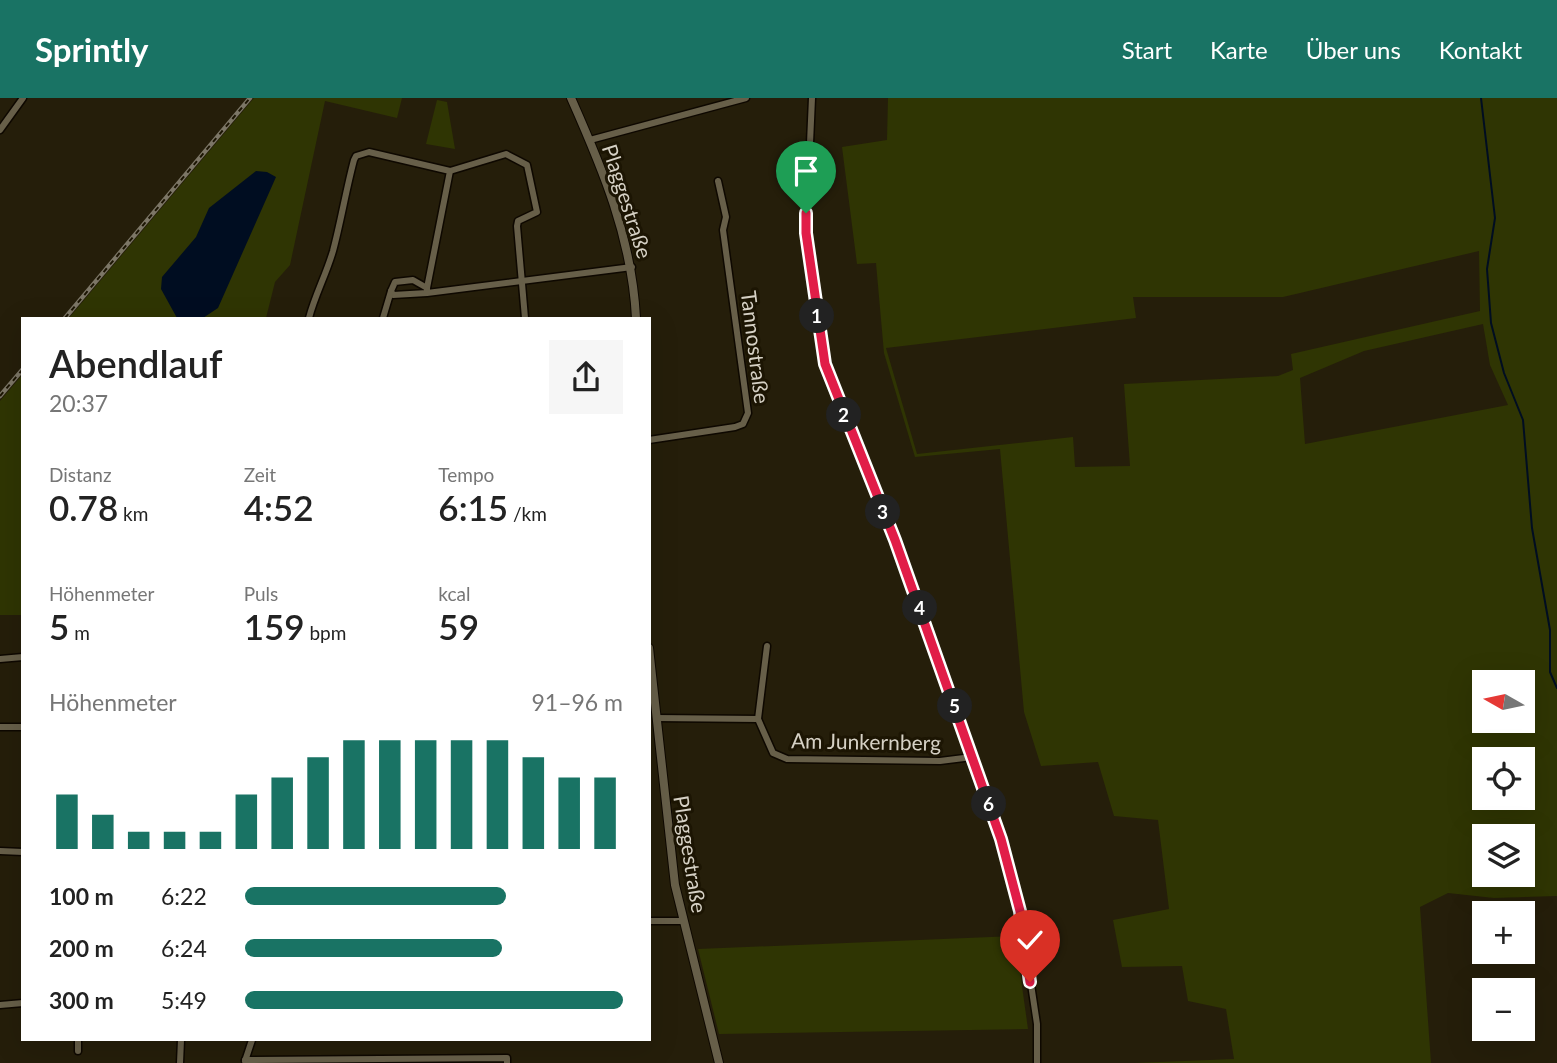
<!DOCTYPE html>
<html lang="de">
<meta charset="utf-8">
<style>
:root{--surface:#fff;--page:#f6f6f6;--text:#222;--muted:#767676;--accent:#197364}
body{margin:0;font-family:Lato,sans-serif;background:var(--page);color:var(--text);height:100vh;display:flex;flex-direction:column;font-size:26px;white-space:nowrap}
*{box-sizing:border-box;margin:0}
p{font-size:23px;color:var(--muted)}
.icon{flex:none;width:38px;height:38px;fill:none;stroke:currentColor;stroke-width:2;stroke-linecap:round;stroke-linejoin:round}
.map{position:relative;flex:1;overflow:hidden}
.panel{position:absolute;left:21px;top:219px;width:630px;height:724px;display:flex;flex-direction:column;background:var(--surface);border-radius:0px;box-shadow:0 7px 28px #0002}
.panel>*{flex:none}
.needle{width:46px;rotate:279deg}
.controls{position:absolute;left:1472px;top:572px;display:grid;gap:14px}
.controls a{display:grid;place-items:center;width:63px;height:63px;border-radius:0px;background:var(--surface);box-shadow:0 7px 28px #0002;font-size:35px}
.pin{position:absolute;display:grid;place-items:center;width:60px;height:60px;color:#fff;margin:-72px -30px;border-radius:50% 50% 50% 0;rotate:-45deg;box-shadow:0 0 7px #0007}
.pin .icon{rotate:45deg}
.km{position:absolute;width:35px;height:35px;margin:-18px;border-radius:50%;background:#222;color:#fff;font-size:19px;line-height:35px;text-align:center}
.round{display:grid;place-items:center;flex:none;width:74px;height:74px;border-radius:0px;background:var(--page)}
.headline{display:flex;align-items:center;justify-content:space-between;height:119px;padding:0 28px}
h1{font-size:38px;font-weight:600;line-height:52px}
.figures{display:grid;grid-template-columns:repeat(3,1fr);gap:10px;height:119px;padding:7px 28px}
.figures div{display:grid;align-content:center}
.figures b{font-size:35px;font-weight:600}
.figures small{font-size:19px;font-weight:400}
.figures p{font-size:19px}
.chart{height:196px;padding:14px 28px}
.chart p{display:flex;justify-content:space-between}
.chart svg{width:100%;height:126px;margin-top:7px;stroke:var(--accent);stroke-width:6}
ul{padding:0 28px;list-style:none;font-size:23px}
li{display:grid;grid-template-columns:112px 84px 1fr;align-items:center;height:52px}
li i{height:18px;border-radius:9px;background:var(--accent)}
header{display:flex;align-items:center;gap:42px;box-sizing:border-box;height:98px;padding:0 35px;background:var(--accent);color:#fff}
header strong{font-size:33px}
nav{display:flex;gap:38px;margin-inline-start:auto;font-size:24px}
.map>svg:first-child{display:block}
</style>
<header>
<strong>Sprintly</strong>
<nav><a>Start</a><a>Karte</a><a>Über uns</a><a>Kontakt</a></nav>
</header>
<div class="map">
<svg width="1557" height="965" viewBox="0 0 1557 965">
<rect width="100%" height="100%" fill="#251e0a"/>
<g fill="#2f3503" fill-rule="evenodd">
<polygon points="254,0 402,0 397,20 325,3 290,167 275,184 266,220 69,220"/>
<path d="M888 0H1557V798L1494 800 1448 795 1420 809 1431 965H1134L1234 961 1226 911 1188 903 1182 868 1122 869 1113 822 1169 811 1158 722 1114 718 1098 664 1041 668 1024 614 1000 351 915 359 884 255 876 165 857 166 842 49 887 42ZM1479 153 1480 213 1291 256 1293 272 1278 278 1124 286 1130 368 1075 369 1073 339 917 356 886 250 1136 220 1133 199H1283ZM1483 226 1490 267 1508 307 1305 346 1300 280 1364 253ZM1522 584V623H1484V584ZM1484 662H1522V700H1484ZM1522 738V777H1484V738Z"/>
<polygon points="437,2 447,4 455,51 426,46"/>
<polygon points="23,276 23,517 0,517 0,303"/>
<polygon points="1015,838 1028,931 719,936 698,851"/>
</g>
<polygon fill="#000d21" points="256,73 267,74 276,79 218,210 203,220 177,220 161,191 162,179 196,139 209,110"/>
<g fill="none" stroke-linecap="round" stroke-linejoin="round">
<polyline stroke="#000d21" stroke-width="2" points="1481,0 1495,120 1487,171 1491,225 1504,275 1523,322 1532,430 1550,532 1550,574 1557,590"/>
<g stroke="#0e0800" stroke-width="9">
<g id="minor">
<polyline points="812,0 806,135 825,266 894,440 1001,741 1020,813 1037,926 1037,965"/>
<polyline points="0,32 23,0"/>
<polyline points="590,42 746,0"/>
<polyline points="450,73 506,56 527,67 537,114 518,123 517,128 525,220"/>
<polyline points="427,195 427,190 413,182 395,184 391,193 393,197 427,195 632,169"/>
<path d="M309 220C315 197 326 177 333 153 341 123 346 92 354 62L356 58 369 54 450 73 427 190"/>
<polyline points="383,220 391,193"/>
<polyline points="649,342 735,329 743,326 748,315 723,132 726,119 718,83"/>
<polyline points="0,561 23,559"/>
<polyline points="656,620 758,621 773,655 787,661 940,663 972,659"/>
<polyline points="758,621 767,548"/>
<polyline points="0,629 23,629"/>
<polyline points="0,753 23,754"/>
<polyline points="649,823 683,823"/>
<polyline points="0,907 23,905"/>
<polyline points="78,953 78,942"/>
<polyline points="245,962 507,960 507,965"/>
<polyline points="245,963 252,942"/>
<polyline points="180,965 181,942"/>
</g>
</g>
<g stroke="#0e0800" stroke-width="10">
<g id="tertiary">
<path d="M571 0C603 72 632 141 636 220"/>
<polyline points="649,550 675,787 719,965"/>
</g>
</g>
<use href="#minor" stroke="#675f49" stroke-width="6"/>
<use href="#tertiary" stroke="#675f49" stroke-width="8"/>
<g stroke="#7c7666" stroke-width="4.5">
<g id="rail">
<polyline points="65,220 250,0"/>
<polyline points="0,298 23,271"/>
</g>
</g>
<use href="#rail" stroke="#1c1503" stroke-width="2" stroke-dasharray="5" stroke-linecap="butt"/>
</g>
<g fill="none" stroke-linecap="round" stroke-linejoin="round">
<g stroke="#fff" stroke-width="14">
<polyline id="route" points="806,115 806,135 825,266 895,442 1001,741 1020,813 1030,884"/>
</g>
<use href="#route" stroke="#e11d48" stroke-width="9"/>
</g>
<g text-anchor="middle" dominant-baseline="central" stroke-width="6" stroke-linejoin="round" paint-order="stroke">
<g font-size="21" fill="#d6d1c5" stroke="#1c1503">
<text transform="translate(628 103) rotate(72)">Plaggestraße</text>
<text transform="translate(756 249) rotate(83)">Tannostraße</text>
<text transform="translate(866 643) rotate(1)">Am Junkernberg</text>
<text transform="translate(691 756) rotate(81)">Plaggestraße</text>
</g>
</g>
</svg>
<div class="controls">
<a><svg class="needle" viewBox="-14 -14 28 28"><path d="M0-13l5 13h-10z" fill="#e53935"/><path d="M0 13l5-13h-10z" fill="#767676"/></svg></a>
<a><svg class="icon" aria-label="locate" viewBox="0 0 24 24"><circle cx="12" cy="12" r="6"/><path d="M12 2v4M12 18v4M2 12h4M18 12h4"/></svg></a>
<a><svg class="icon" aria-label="layers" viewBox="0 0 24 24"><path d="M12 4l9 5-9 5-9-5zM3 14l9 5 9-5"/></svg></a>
<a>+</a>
<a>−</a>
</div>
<div class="pin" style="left:806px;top:115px;background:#1e9e55"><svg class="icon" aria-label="arrive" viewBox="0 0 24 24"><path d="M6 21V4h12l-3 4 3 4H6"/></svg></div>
<div class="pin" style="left:1030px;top:884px;background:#d93025"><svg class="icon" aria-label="check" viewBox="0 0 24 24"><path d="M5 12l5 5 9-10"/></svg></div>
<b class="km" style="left:817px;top:218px">1</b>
<b class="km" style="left:844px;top:317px">2</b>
<b class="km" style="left:883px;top:414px">3</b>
<b class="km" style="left:920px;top:510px">4</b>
<b class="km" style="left:955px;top:608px">5</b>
<b class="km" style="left:989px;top:706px">6</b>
<section class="panel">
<div class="headline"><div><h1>Abendlauf</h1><p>20:37</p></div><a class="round"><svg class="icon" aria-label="share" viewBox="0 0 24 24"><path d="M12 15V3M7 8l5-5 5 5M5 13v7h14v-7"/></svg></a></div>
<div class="figures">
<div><p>Distanz</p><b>0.78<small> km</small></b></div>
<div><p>Zeit</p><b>4:52</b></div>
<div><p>Tempo</p><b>6:15<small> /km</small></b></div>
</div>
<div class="figures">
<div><p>Höhenmeter</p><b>5<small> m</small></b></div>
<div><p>Puls</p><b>159<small> bpm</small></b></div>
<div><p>kcal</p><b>59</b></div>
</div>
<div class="chart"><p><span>Höhenmeter</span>91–96 m</p>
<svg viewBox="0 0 160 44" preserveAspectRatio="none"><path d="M5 44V25M15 44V32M25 44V38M35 44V38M45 44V38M55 44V25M65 44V19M75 44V12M85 44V6M95 44V6M105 44V6M115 44V6M125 44V6M135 44V12M145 44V19M155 44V19"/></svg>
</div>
<ul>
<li><b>100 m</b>6:22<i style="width:69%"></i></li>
<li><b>200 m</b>6:24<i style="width:68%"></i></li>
<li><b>300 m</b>5:49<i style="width:100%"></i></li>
</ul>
</section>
</div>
